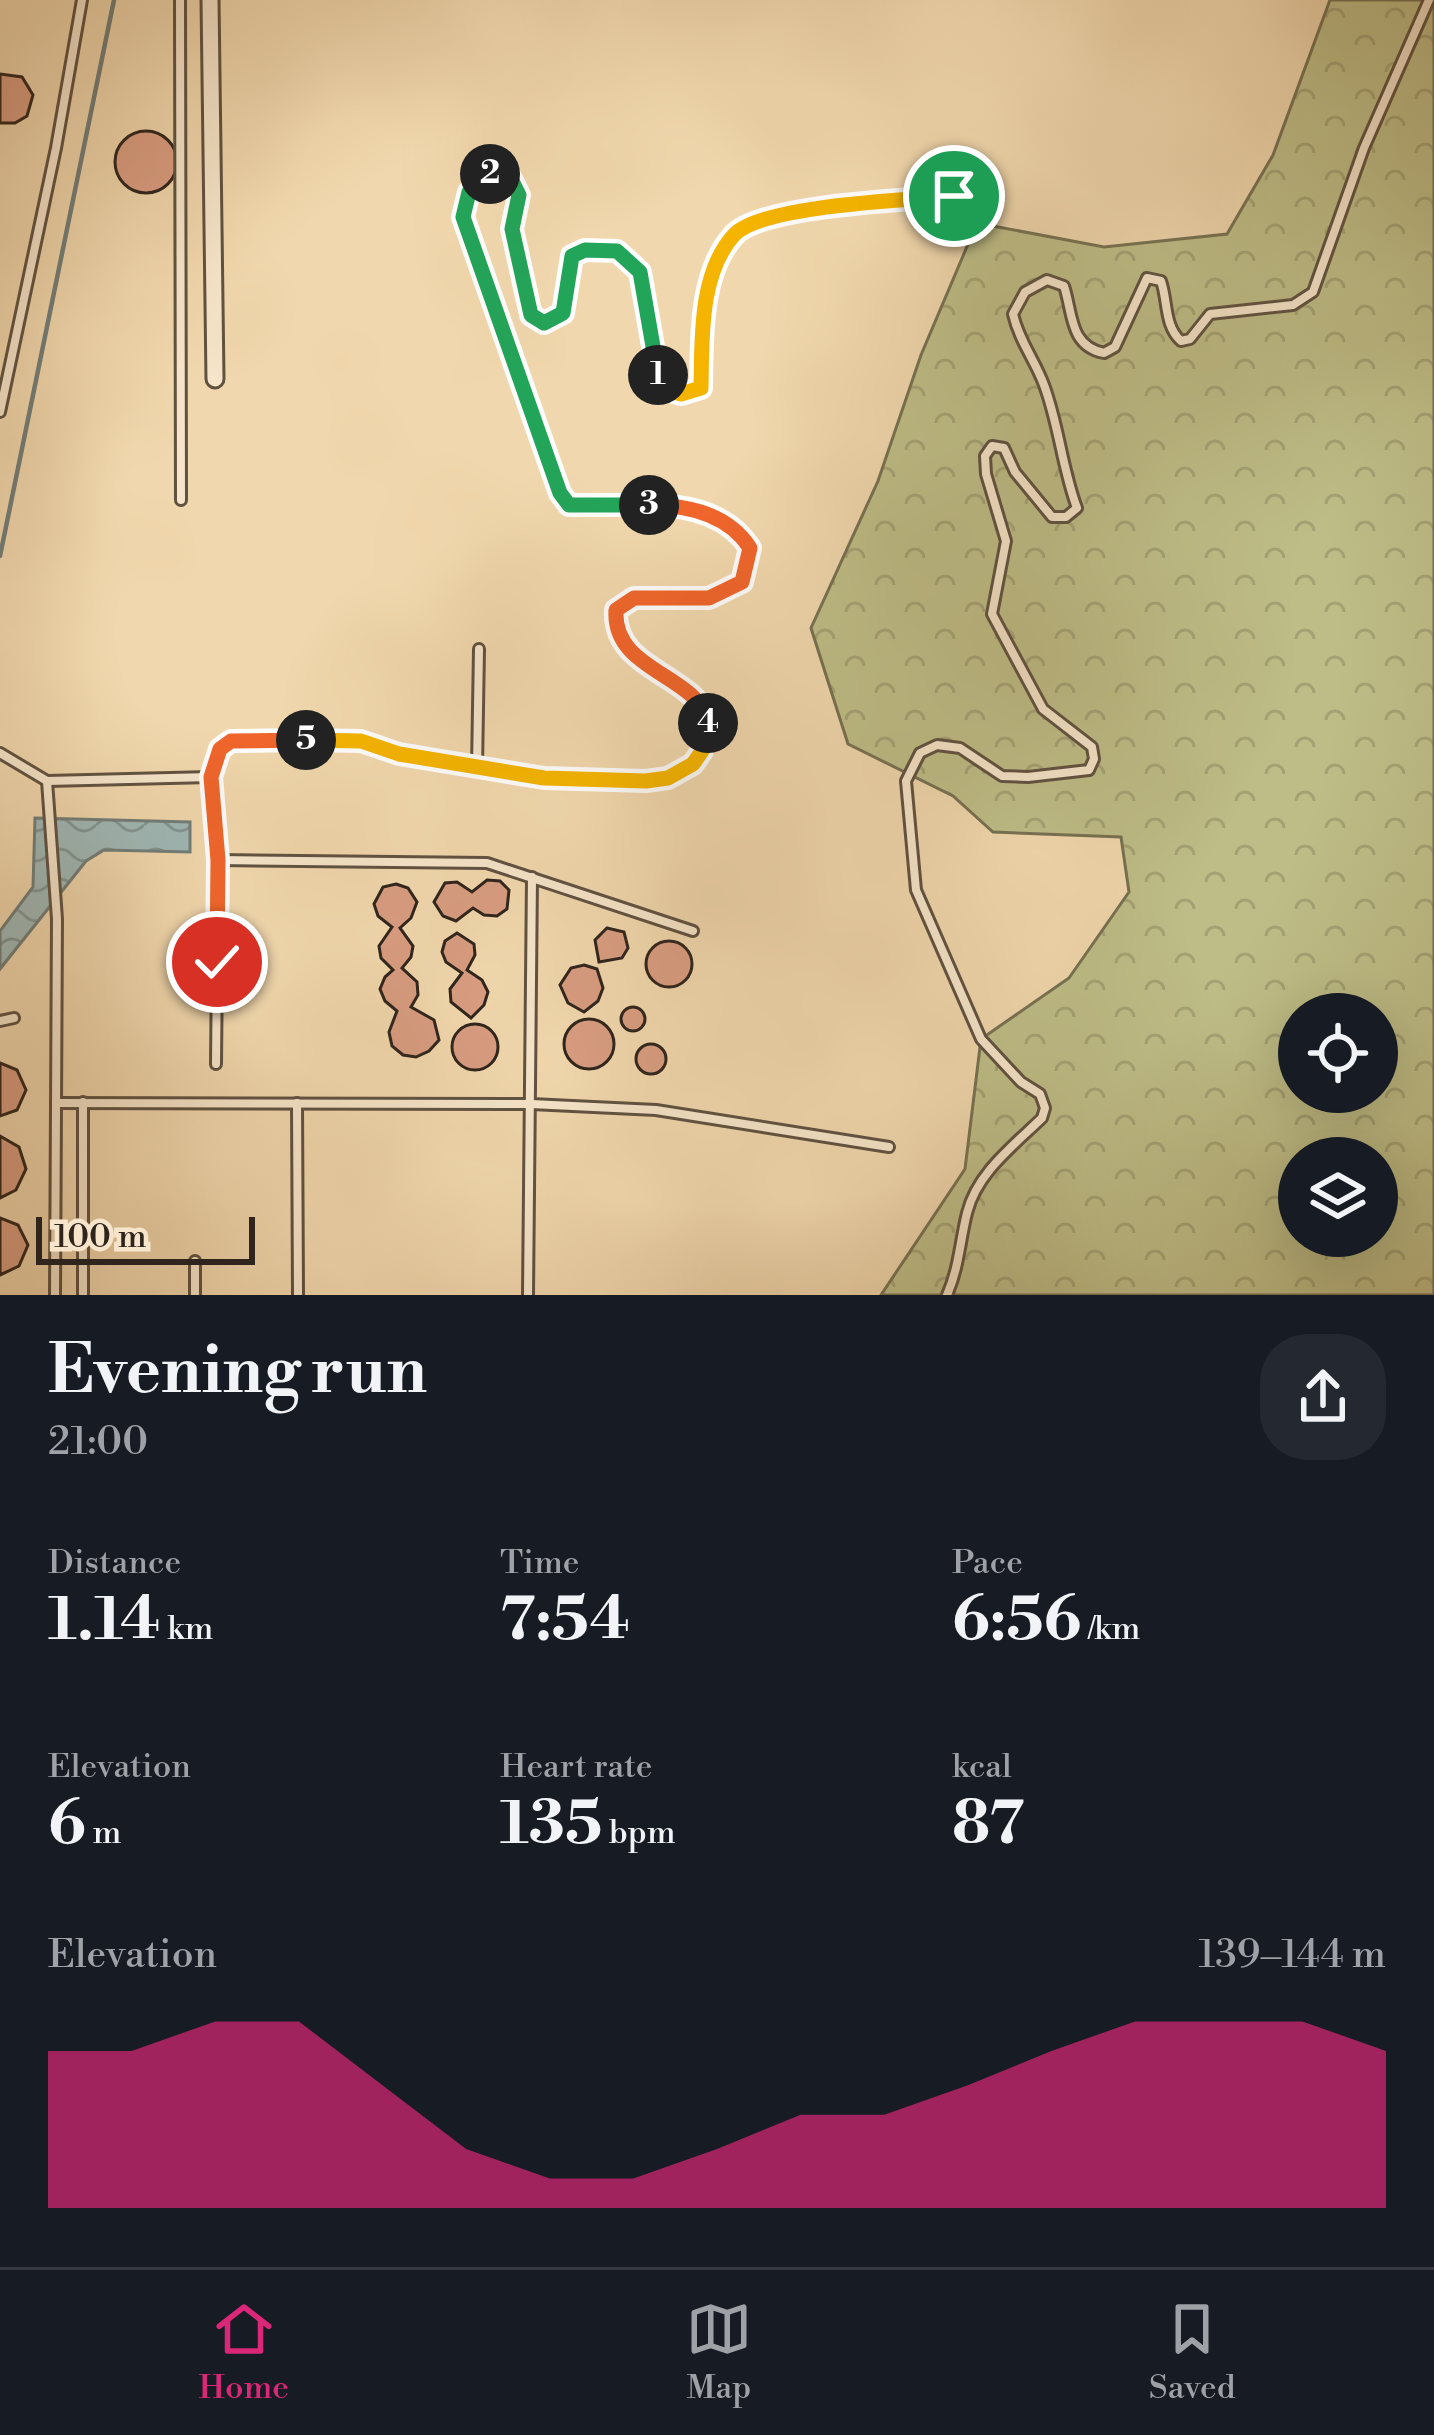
<!DOCTYPE html>
<meta charset="utf-8">
<style>
:root{--surface:#171b24;--page:#242831;--text:#f1f3f6;--muted:#9ea1a6;--line:#363941;--accent:#db2777}
body{margin:0;font-family:"Libre Bodoni",serif;background:var(--page);color:var(--text);height:100vh;display:flex;flex-direction:column;font-size:45px;white-space:nowrap}
*{box-sizing:border-box;margin:0}
p{font-size:39px;color:var(--muted)}
.icon{flex:none;width:66px;height:66px;fill:none;stroke:currentColor;stroke-width:2;stroke-linecap:round;stroke-linejoin:round}
.map{position:relative;height:1295px;overflow:hidden}
.drawer{display:flex;flex-direction:column;background:var(--surface);flex:1}
.drawer>*{flex:none}
.buttons{position:absolute;left:1278px;top:993px;display:grid;gap:24px}
.buttons a{display:grid;place-items:center;width:120px;height:120px;border-radius:50%;background:var(--surface);box-shadow:0 12px 48px #0002;font-size:60px}
.scale{position:absolute;left:36px;bottom:30px;width:219px;box-sizing:border-box;padding-left:12px;border:6px solid #2f251d;border-top:0;font-size:33px;line-height:42px;white-space:nowrap;color:#2f251d;-webkit-text-stroke:9px #f6e5ca;paint-order:stroke}
.pin{position:absolute;display:grid;place-items:center;width:102px;height:102px;color:#fff;margin:-51px;border:6px solid #fff;border-radius:50%;box-shadow:0 3px 12px #0007}
.km{position:absolute;width:60px;height:60px;margin:-30px;border-radius:50%;background:#222;color:#fff;font-size:33px;line-height:60px;text-align:center}
.round{display:grid;place-items:center;flex:none;width:126px;height:126px;border-radius:48px;background:var(--page)}
.overview{display:flex;align-items:center;justify-content:space-between;height:204px;padding:0 48px}
h1{font-size:66px;font-weight:700;line-height:90px}
.stats{display:grid;grid-template-columns:repeat(3,1fr);gap:18px;height:204px;padding:12px 48px}
.stats div{display:grid;align-content:center}
.stats b{font-size:60px;font-weight:700}
.stats small{font-size:33px;font-weight:400}
.stats p{font-size:33px}
.chart{height:336px;padding:24px 48px}
.chart p{display:flex;justify-content:space-between}
.chart svg{width:100%;height:216px;margin-top:12px;fill:var(--accent);opacity:.7}
.tabs{display:flex;justify-content:space-around;align-items:center;height:168px;border-top:3px solid var(--line);background:var(--surface);font-size:33px;color:var(--muted)}
.tabs a{display:grid;justify-items:center;gap:6px}
.tabs .selected{color:var(--accent)}
.map>svg:first-child{display:block}
</style>
<div class="map">
<svg width="1434" height="1295" viewBox="0 0 1434 1295">
<defs>
<pattern id="forest-crowns" width="20" height="18" patternUnits="userSpaceOnUse" patternTransform="scale(3)"><rect width="20" height="18" fill="#bebd87"/><path d="M2 6a3 3 0 1 1 6 0M12 15a3 3 0 1 1 6 0" fill="none" stroke="#a4a274"/></pattern>
<pattern id="water-waves" width="16" height="10" patternUnits="userSpaceOnUse" patternTransform="scale(3)"><rect width="16" height="10" fill="#9fb7b5"/><path d="M0 5q4-4 8 0t8 0" fill="none" stroke="#829593"/></pattern>
</defs>
<rect width="100%" height="100%" fill="#f1d7ad"/>
<filter id="stains"><feTurbulence type="fractalNoise" baseFrequency=".00167" numOctaves="4"/><feColorMatrix values="0 0 0 0 .2 0 0 0 0 .09 0 0 0 0 .02 0 0 0 .5 -.17"/></filter>
<radialGradient id="worn" r=".72"><stop offset=".6" stop-color="#630" stop-opacity="0"/><stop offset="1" stop-color="#630" stop-opacity=".3"/></radialGradient>
<path fill="url(#forest-crowns)" stroke="#767152" stroke-width="3" fill-rule="evenodd" d="M1330 0H1434V1295H881L965 1169 981 1039 1069 978 1129 892 1121 837 993 832 953 796 848 744 811 628 878 481 921 355 977 223 1104 247 1227 234 1273 155ZM1299 1014H1377V1092H1299ZM1299 1158H1377V1236H1299Z"/>
<polygon fill="url(#water-waves)" stroke="#727d78" stroke-width="3" points="35,818 190,822 190,852 104,850 86,861 0,969 0,931 33,887"/>
<g fill="none" stroke-linecap="round" stroke-linejoin="round">
<polyline stroke="#727d78" stroke-width="4.5" points="0,556 114,0"/>
</g>
<g fill="#d99d81" stroke="#2f251d" stroke-width="3">
<polygon points="0,74 22,77 33,95 27,116 15,123 0,123"/>
<circle cx="146" cy="162" r="31"/>
<polygon points="487,880 500,881 509,890 507,909 497,916 484,915 473,908 456,921 443,916 434,902 445,883 457,882 472,892"/>
<polygon points="396,884 408,888 417,902 411,918 400,928 413,946 411,957 402,968 417,982 418,995 411,1007 434,1020 439,1040 429,1051 416,1057 403,1055 392,1046 389,1032 397,1011 385,1001 380,989 385,977 393,970 381,958 379,946 392,927 378,916 374,904 383,887"/>
<polygon points="607,928 624,932 628,948 622,958 599,962 595,940"/>
<polygon points="457,933 474,944 475,955 467,970 482,980 488,992 484,1005 471,1018 451,1002 450,989 462,973 446,962 442,952 445,941"/>
<circle cx="669" cy="964" r="23"/>
<polygon points="584,965 597,969 603,988 598,1001 584,1012 568,1003 560,985 571,968"/>
<circle cx="633" cy="1019" r="12"/>
<circle cx="589" cy="1044" r="25"/>
<circle cx="475" cy="1047" r="23"/>
<circle cx="651" cy="1059" r="15"/>
<polygon points="0,1063 17,1070 26,1090 17,1110 0,1116"/>
<polygon points="0,1136 19,1147 26,1169 16,1190 0,1198"/>
<polygon points="0,1218 18,1225 28,1245 19,1266 0,1275"/>
</g>
<g fill="none" stroke-linecap="round" stroke-linejoin="round">
<g stroke="#605241" stroke-width="14">
<g id="service">
<polyline points="180,0 181,500"/>
<polyline points="0,412 56,148 82,0"/>
<polyline points="0,753 47,781 57,919 55,1295"/>
<polyline points="477,768 479,649"/>
<polyline points="211,777 218,860 216,1064"/>
<path d="M47 781 211 777C218 755 220 742 246 741H361L399 754 544 778 646 780 668 778 693 764 709 731 707 715 699 704C668 680 613 655 616 610L635 598H709L743 582 750 548C745 540 740 530 733 525 694 498 615 505 569 505L560 493 463 217 469 192 488 174 509 175 519 195 512 229 531 315 544 323 563 313 572 257 585 250 618 251 640 271 663 389 681 395 701 388C702 339 699 274 734 235 761 205 910 200 954 196"/>
<polyline points="218,860 487,863 693,931"/>
<polyline points="0,1021 14,1018"/>
<polyline points="56,1103 531,1104 656,1110 889,1147"/>
<polyline points="297,1103 298,1295"/>
<polyline points="83,1295 83,1102"/>
<polyline points="195,1295 195,1261"/>
<polyline points="528,1295 532,877"/>
<path d="M947 1295C959 1268 960 1241 967 1213 977 1173 1013 1146 1042 1118L1045 1108 1040 1094 1021 1082 981 1039 916 890 906 781 920 753 937 745 960 748 1002 776 1028 777 1089 770 1094 759 1092 747 1043 709 992 614 1006 541 986 474 985 456 992 446 1004 448 1015 472 1052 517H1066L1077 508C1062 468 1059 425 1044 385 1035 360 1019 341 1013 314L1025 292 1047 280 1064 286C1073 313 1069 346 1104 353L1115 347 1147 278 1161 281C1168 301 1164 326 1181 341L1190 339 1210 314 1293 305 1313 292 1364 148 1429 0"/>
</g>
</g>
<g stroke="#605241" stroke-width="21">
<polyline id="minor" points="210,0 215,379"/>
</g>
<use href="#service" stroke="#f6e5ca" stroke-width="8"/>
<use href="#minor" stroke="#f6e5ca" stroke-width="15"/>
</g>
<g fill="none" stroke-linecap="round" stroke-linejoin="round">
<g stroke="#fff" stroke-width="24">
<path id="split-1" d="M658 375 663 389 681 394 701 388C702 340 699 273 734 235 761 205 910 200 954 196"/>
</g>
<g stroke="#fff" stroke-width="24">
<polyline id="split-2" points="490,174 509,175 519,195 512,229 531,315 544,323 563,313 572,256 585,250 617,251 640,272 658,375"/>
</g>
<g stroke="#fff" stroke-width="24">
<polyline id="split-3" points="490,174 469,192 463,217 560,493 569,505 649,505"/>
</g>
<g stroke="#fff" stroke-width="24">
<path id="split-4" d="M649 505C689 505 728 514 750 548L742 582 709 598H634L616 610C612 672 699 674 708 723"/>
</g>
<g stroke="#fff" stroke-width="24">
<polyline id="split-5" points="306,740 361,741 399,754 544,778 646,781 668,778 693,764 702,751 708,723"/>
</g>
<g stroke="#fff" stroke-width="24">
<polyline id="split-6" points="217,962 218,860 211,777 220,749 231,741 306,740"/>
</g>
<use href="#split-1" stroke="#f5b400" stroke-width="15"/>
<use href="#split-2" stroke="#22a559" stroke-width="15"/>
<use href="#split-3" stroke="#22a559" stroke-width="15"/>
<use href="#split-4" stroke="#f0652b" stroke-width="15"/>
<use href="#split-5" stroke="#f5b400" stroke-width="15"/>
<use href="#split-6" stroke="#f0652b" stroke-width="15"/>
</g>
<rect width="100%" height="100%" filter="url(#stains)"/>
<rect width="100%" height="100%" fill="url(#worn)"/>
</svg>
<div class="buttons">
<a><svg class="icon" aria-label="locate" viewBox="0 0 24 24"><circle cx="12" cy="12" r="6"/><path d="M12 2v4M12 18v4M2 12h4M18 12h4"/></svg></a>
<a><svg class="icon" aria-label="layers" viewBox="0 0 24 24"><path d="M12 4l9 5-9 5-9-5zM3 14l9 5 9-5"/></svg></a>
</div>
<div class="scale">100 m</div>
<div class="pin" style="left:954px;top:196px;background:#1e9e55"><svg class="icon" aria-label="arrive" viewBox="0 0 24 24"><path d="M6 21V4h12l-3 4 3 4H6"/></svg></div>
<div class="pin" style="left:217px;top:962px;background:#d93025"><svg class="icon" aria-label="check" viewBox="0 0 24 24"><path d="M5 12l5 5 9-10"/></svg></div>
<b class="km" style="left:658px;top:375px">1</b>
<b class="km" style="left:490px;top:174px">2</b>
<b class="km" style="left:649px;top:505px">3</b>
<b class="km" style="left:708px;top:723px">4</b>
<b class="km" style="left:306px;top:740px">5</b>
</div>
<section class="drawer">
<div class="overview"><div><h1>Evening run</h1><p>21:00</p></div><a class="round"><svg class="icon" aria-label="share" viewBox="0 0 24 24"><path d="M12 15V3M7 8l5-5 5 5M5 13v7h14v-7"/></svg></a></div>
<div class="stats">
<div><p>Distance</p><b>1.14<small> km</small></b></div>
<div><p>Time</p><b>7:54</b></div>
<div><p>Pace</p><b>6:56<small> /km</small></b></div>
</div>
<div class="stats">
<div><p>Elevation</p><b>6<small> m</small></b></div>
<div><p>Heart rate</p><b>135<small> bpm</small></b></div>
<div><p>kcal</p><b>87</b></div>
</div>
<div class="chart"><p><span>Elevation</span>139–144 m</p>
<svg viewBox="0 0 160 44" preserveAspectRatio="none"><path d="M0 44V12L10 12L20 6L30 6L40 19L50 32L60 38L70 38L80 32L90 25L100 25L110 19L120 12L130 6L140 6L150 6L160 12V44z"/></svg>
</div>
</section>
<nav class="tabs">
<a class="selected"><svg class="icon" aria-label="home" viewBox="0 0 24 24"><path d="M3 11l9-7 9 7M6 9v11h12V9"/></svg>Home</a>
<a><svg class="icon" aria-label="map" viewBox="0 0 24 24"><path d="M3 6l6-2 6 2 6-2v14l-6 2-6-2-6 2zM9 4v14M15 6v14"/></svg>Map</a>
<a><svg class="icon" aria-label="saved" viewBox="0 0 24 24"><path d="M7 4h10v16l-5-4-5 4z"/></svg>Saved</a>
</nav>
